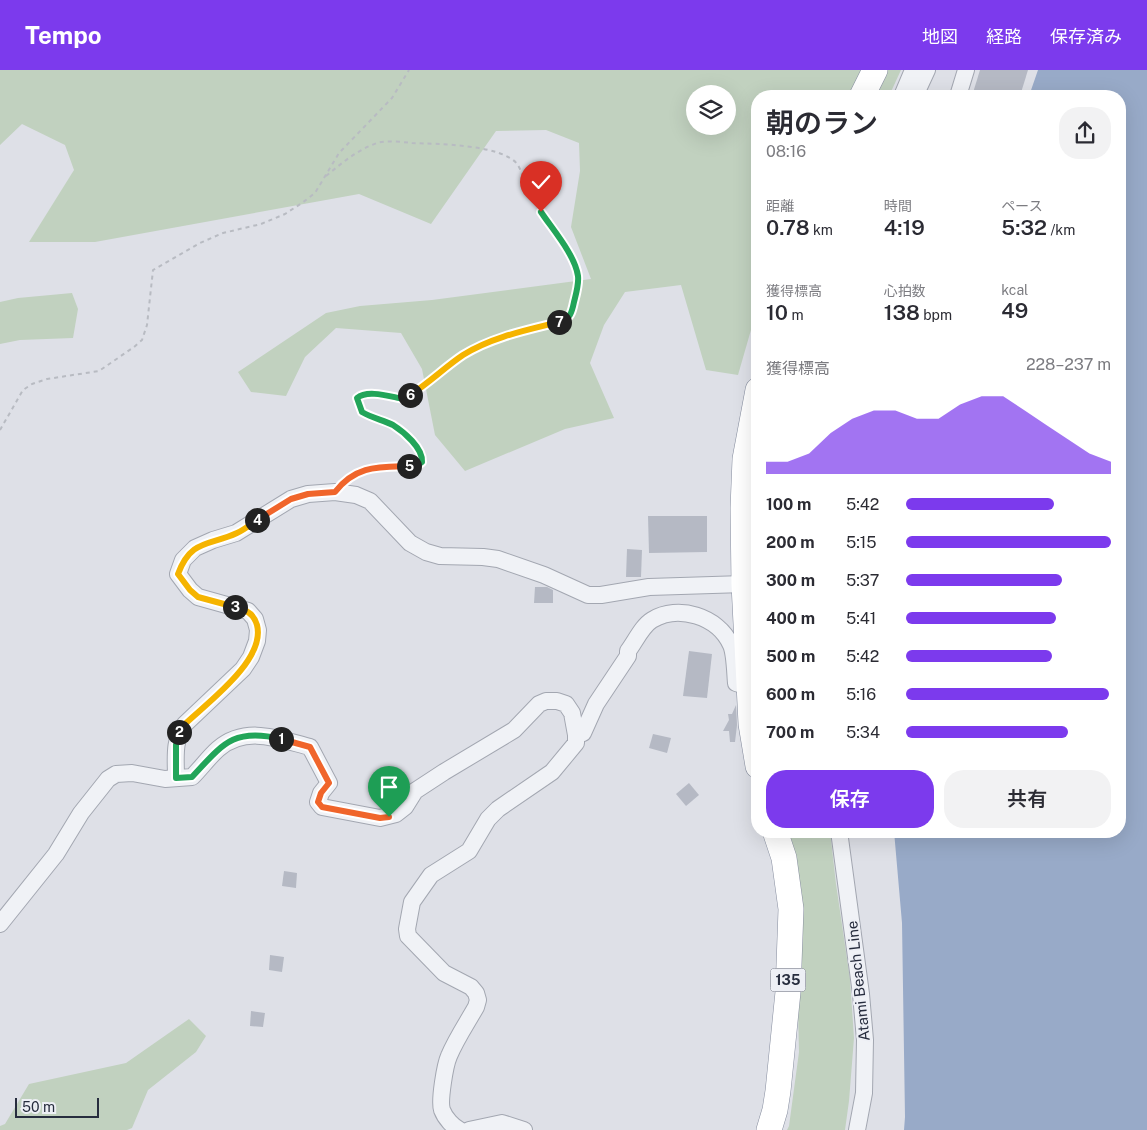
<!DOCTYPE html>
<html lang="ja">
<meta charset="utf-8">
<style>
:root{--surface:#fff;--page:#f2f2f3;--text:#2b2b33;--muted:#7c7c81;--accent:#7c3aed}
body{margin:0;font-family:"Public Sans","Noto Sans JP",sans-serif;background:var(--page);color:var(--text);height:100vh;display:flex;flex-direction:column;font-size:19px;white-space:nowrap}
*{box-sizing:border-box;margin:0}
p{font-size:16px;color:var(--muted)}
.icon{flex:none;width:28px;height:28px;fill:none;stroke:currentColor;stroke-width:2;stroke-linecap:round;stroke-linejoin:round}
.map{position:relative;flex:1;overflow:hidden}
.details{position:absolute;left:751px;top:20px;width:375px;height:748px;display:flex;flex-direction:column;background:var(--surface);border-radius:20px;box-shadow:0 5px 20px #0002}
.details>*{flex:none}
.fabs{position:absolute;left:686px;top:15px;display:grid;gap:10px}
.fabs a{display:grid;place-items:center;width:50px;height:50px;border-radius:50%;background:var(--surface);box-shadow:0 5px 20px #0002;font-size:25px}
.scale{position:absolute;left:15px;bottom:12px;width:84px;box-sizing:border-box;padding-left:5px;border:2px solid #272d3e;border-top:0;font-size:14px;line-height:18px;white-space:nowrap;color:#272d3e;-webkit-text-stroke:4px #edeff5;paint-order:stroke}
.pin{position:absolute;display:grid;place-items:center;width:42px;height:42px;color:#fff;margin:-51px -21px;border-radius:50% 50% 50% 0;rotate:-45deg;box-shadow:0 0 5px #0007}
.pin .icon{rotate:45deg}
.km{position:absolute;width:25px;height:25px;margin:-12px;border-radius:50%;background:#222;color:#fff;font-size:14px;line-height:25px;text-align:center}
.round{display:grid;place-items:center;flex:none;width:52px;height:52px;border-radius:20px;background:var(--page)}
.summary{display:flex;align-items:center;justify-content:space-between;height:85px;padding:0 15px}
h1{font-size:28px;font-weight:600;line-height:38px}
.figures{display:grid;grid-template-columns:repeat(3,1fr);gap:8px;height:85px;padding:5px 15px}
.figures div{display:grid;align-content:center}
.figures b{font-size:21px;font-weight:600}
.figures small{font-size:14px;font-weight:400}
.figures p{font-size:14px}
.chart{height:140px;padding:10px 15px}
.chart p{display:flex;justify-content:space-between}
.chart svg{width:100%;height:90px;margin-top:5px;fill:var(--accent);opacity:.7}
.primary-button{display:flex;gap:10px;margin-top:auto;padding:10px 15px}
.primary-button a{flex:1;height:58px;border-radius:20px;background:var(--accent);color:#fff;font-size:20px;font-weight:600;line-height:58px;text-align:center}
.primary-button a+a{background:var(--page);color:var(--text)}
ul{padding:0 15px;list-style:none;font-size:16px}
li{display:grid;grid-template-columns:80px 60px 1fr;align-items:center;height:38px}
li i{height:12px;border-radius:6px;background:var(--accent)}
header{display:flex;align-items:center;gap:30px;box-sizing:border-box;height:70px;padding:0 25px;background:var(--accent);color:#fff}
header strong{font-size:24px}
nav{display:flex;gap:28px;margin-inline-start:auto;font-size:18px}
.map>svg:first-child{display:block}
</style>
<header>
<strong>Tempo</strong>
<nav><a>地図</a><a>経路</a><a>保存済み</a></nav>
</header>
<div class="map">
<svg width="1147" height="1060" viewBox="0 0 1147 1060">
<rect width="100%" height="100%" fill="#dee0e7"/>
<g fill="#c1d1bf" fill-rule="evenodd">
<path d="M0 0H901L889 26H758L757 239 738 305 706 300 681 215 625 222 604 255 590 293 614 348 565 359 465 401 435 365 422 299 401 263 336 258 305 287 286 326 251 322 238 302 326 243 360 236 432 230 591 209 571 157 580 101 579 73 546 60 496 61 431 154 359 124 95 172H29L74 100 65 75 22 54 0 75ZM695 24H728V56H695Z"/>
<polygon points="72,223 78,239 73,268 20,270 0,274 0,232 18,228"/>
<polygon points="782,761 830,761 836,814 850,909 854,968 849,1031 845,1060 787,1060 789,1056 799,982 798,940"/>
<polygon points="189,949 206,966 196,982 148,1020 132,1058 127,1060 0,1060 0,1056 5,1054 29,1014 126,993"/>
</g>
<polygon fill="#98aac8" points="1038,0 1147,0 1147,1060 904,1060 905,1047 902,853 894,761 1120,761 1120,26 1029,26"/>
<g fill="#b5b9c4">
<polygon points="980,0 1028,0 1020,26 972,26"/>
<polygon points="648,446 707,446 707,482 649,483"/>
<polygon points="627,479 642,480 641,507 626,507"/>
<polygon points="535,517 547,517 553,520 553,533 534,533"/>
<polygon points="689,581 712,584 707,628 683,626"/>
<polygon points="736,635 737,655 735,672 730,672 729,661 723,661 729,650 728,644 732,644"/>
<polygon points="653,664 671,668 667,683 649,678"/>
<polygon points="689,713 699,725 686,736 676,724"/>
<polygon points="284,801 297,803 296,818 282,816"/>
<polygon points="270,885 284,887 282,902 269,900"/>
<polygon points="251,941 265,943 263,957 250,956"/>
</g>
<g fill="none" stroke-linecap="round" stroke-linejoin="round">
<g stroke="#a3a7b1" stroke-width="18">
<g id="minor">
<polyline points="902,26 913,0"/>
<polyline points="915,26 927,0"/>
<polyline points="958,26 966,0"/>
<path d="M576 665 583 663 596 634 628 586V581C635 572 642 556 652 550 678 534 718 546 731 575 735 584 735 603 736 613L749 617"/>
<path d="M176 708C176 688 173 671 185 654L243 599 251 587 257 571 258 560 255 549 248 541 198 527 190 520 178 504 183 490 195 478 213 470 236 463 291 429 308 424 335 422 356 425 370 431 410 473 426 482 440 486 483 487 498 489 544 505 588 525H601L649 517 744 514"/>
<polyline points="839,761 861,924 865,970 864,1023 857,1060"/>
<path d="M0 854 56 784 81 743 108 709 116 704 132 703 165 709 192 707C201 698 209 687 218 679 246 655 279 669 310 677L329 713 321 723 318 732 322 737 380 748 396 744 405 737 415 721 444 702 514 660 539 634 546 631H557L566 634 572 643 576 665V673L552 702 498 739 488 749 469 781 431 805 412 832 407 859 408 866 444 903 471 917 476 923 478 930 476 937C467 953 456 969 449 986 445 995 439 1031 442 1040 445 1048 453 1057 460 1060"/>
<polyline points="469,1060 502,1053 524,1060"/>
</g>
</g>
<g stroke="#858c9e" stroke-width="26">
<g id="highway">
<polyline points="862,26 875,0"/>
<polyline points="758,320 745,389 743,438 744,514 751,654 758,696"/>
<polyline points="769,1060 775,1040 778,1021 788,922 791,839 784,788 775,761"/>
</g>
</g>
<g stroke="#b8bbc2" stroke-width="2" stroke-dasharray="4 4" stroke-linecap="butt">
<path d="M326 106C342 93 357 80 377 73 387 70 401 72 412 73 436 74 503 74 518 95L541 142 576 197 578 208 573 241 564 251 521 262 481 275 464 284 404 329C390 327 369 319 357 328L362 342C372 348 383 350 393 355 404 362 423 378 422 392L417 396 372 397 347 409"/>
<polyline points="0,360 23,320 32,314 47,309 99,301 134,277 142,270 147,255 153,200 200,173 223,163 261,154 285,144 302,133 315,123 339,83 392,28 409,0"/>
</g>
<use href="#minor" stroke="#f0f2f6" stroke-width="16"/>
<use href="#highway" stroke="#fff" stroke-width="25"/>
</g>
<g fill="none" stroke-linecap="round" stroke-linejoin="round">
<g stroke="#fff" stroke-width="10">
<polyline id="split-1" points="281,669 310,677 329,713 321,723 318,732 322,737 380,748 389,747"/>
</g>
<g stroke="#fff" stroke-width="10">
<path id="split-2" d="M179 662 176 675V708L192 707C222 675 233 657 281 669"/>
</g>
<g stroke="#fff" stroke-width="10">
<path id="split-3" d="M179 662 185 654C207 633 266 590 257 555 254 544 246 539 235 537"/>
</g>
<g stroke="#fff" stroke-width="10">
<path id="split-4" d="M235 537 198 527 190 520 178 504C191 469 209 476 237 463 244 460 250 455 257 450"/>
</g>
<g stroke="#fff" stroke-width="10">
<path id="split-5" d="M257 450 291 429 308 424 335 422C356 395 379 397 409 396"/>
</g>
<g stroke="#fff" stroke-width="10">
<path id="split-6" d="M409 396H417L422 392C423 378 404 362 393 355 383 350 372 348 362 342L357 328C368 319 391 327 404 329L410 325"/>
</g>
<g stroke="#fff" stroke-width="10">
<path id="split-7" d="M410 325C429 313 445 297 463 285 492 267 527 260 559 252"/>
</g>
<g stroke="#fff" stroke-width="10">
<path id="split-8" d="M541 142C553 160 575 185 578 206 579 214 576 224 574 232 572 242 570 250 559 252"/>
</g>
<use href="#split-1" stroke="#f0652b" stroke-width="6"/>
<use href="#split-2" stroke="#22a559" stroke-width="6"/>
<use href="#split-3" stroke="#f5b400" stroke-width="6"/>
<use href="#split-4" stroke="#f5b400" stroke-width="6"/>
<use href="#split-5" stroke="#f0652b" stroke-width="6"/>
<use href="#split-6" stroke="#22a559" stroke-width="6"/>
<use href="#split-7" stroke="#f5b400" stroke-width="6"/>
<use href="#split-8" stroke="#22a559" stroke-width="6"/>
</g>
<g text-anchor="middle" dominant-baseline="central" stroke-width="4" stroke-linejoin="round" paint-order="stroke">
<rect fill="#edeff5" stroke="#626775" stroke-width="1" x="770.5" y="898.5" width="35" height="23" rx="4"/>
<g font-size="14" font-weight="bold" fill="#272d3e">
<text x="788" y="910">135</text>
</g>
<g font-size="15" fill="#272d3e" stroke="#edeff5">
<text transform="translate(858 911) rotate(-96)">Atami Beach Line</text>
</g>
</g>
</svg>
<div class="fabs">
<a><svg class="icon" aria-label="layers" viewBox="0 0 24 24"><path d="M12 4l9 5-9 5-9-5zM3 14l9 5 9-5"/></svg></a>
</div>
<div class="scale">50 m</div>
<div class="pin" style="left:389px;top:747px;background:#1e9e55"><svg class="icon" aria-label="arrive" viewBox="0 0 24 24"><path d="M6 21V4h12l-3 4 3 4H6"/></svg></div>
<div class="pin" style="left:541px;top:142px;background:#d93025"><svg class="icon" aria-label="check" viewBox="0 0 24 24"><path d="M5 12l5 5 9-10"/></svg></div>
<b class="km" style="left:281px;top:669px">1</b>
<b class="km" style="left:179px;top:662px">2</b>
<b class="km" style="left:235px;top:537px">3</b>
<b class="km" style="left:257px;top:450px">4</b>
<b class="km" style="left:409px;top:396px">5</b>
<b class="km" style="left:410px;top:325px">6</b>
<b class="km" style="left:559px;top:252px">7</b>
<section class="details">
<div class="summary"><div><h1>朝のラン</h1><p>08:16</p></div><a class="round"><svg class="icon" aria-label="share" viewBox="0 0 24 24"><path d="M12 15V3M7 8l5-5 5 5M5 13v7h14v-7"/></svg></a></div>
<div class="figures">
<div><p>距離</p><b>0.78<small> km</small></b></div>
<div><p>時間</p><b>4:19</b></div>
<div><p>ペース</p><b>5:32<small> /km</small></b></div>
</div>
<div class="figures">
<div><p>獲得標高</p><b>10<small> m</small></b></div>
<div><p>心拍数</p><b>138<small> bpm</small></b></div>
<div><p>kcal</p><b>49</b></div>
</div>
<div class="chart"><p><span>獲得標高</span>228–237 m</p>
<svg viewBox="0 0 160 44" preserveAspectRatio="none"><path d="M0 44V38L10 38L20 34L30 24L40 17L50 13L60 13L70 17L80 17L90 10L100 6L110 6L120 13L130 20L140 27L150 34L160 38V44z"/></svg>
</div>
<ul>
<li><b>100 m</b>5:42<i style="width:72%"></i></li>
<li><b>200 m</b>5:15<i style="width:100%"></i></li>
<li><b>300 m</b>5:37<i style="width:76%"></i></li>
<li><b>400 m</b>5:41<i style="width:73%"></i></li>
<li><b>500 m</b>5:42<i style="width:71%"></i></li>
<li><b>600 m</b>5:16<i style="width:99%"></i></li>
<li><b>700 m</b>5:34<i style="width:79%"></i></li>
</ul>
<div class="primary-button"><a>保存</a><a>共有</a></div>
</section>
</div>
